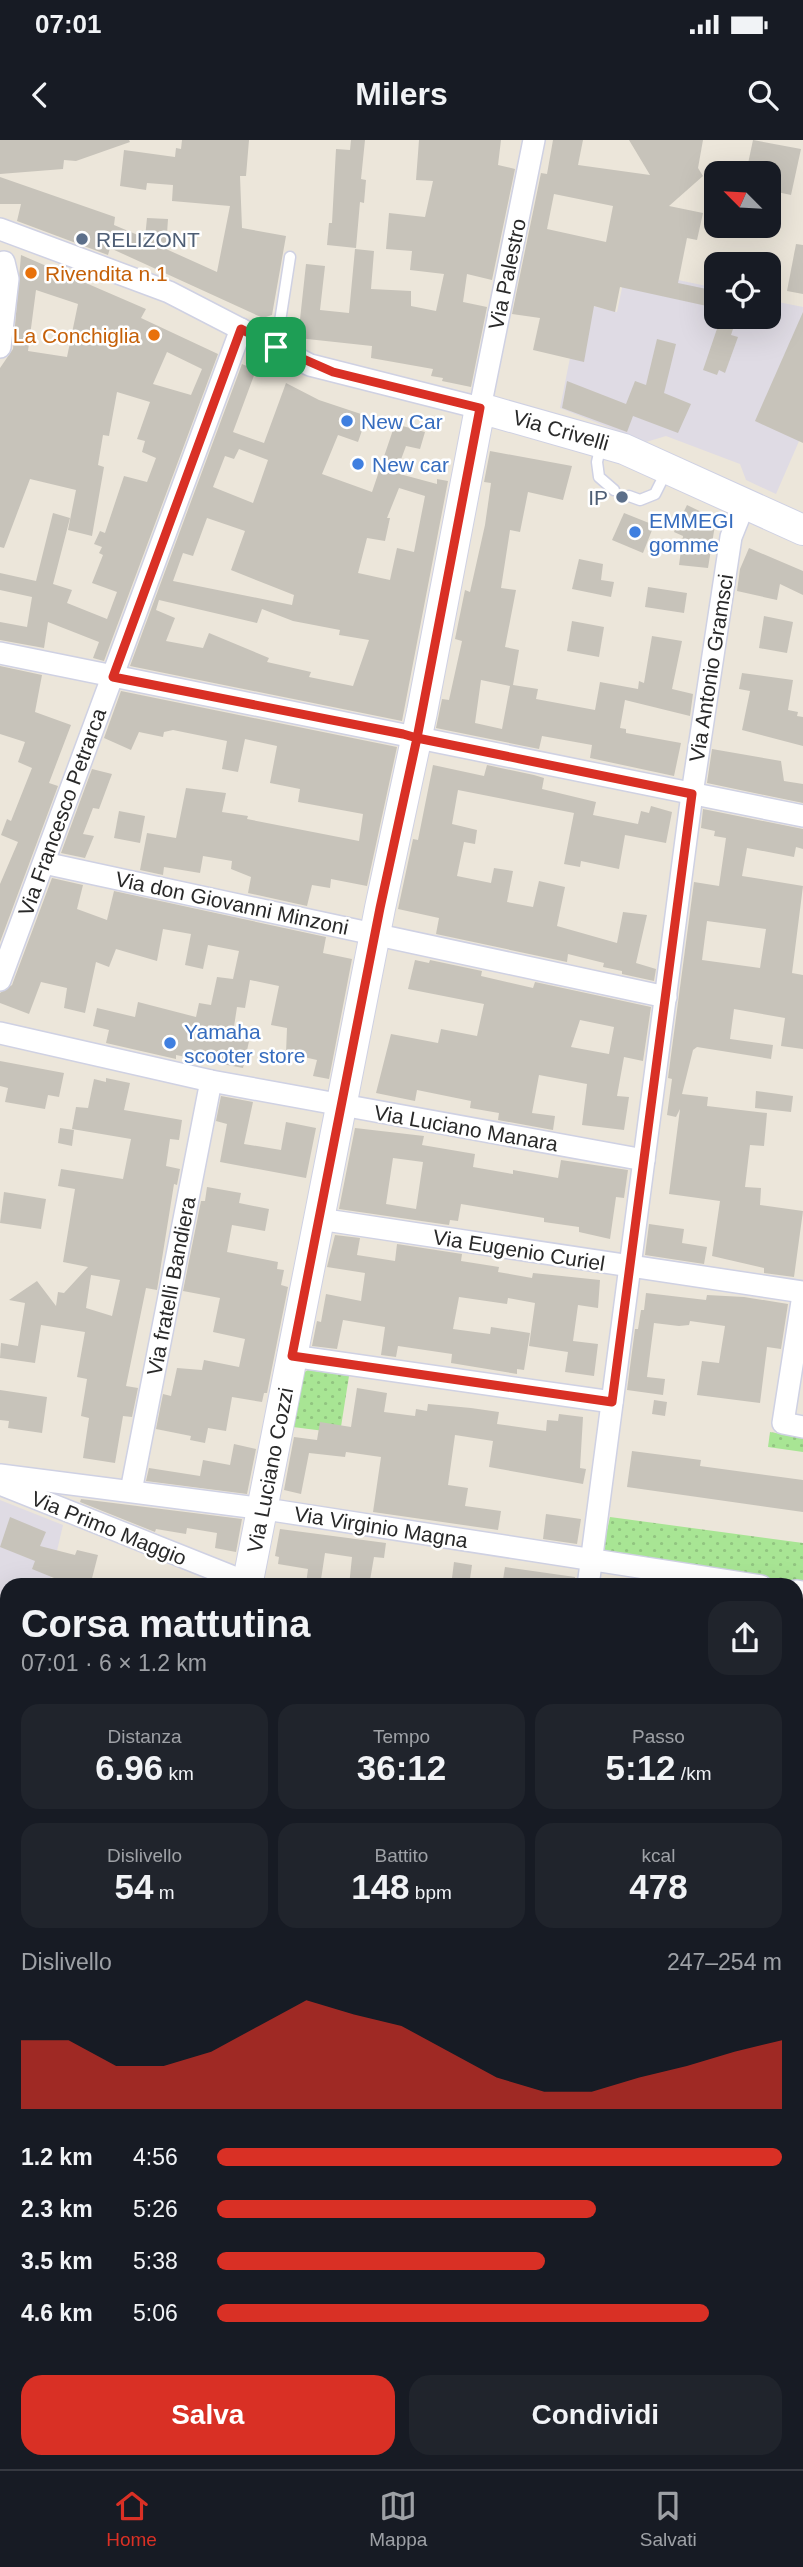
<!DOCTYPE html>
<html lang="it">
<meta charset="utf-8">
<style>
:root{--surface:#171b24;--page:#20242c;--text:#f1f3f6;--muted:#9ea1a6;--line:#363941;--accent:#d93025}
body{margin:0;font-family:Helvetica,sans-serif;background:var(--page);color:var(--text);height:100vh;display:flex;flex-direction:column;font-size:26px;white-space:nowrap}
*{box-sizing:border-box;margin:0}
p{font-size:23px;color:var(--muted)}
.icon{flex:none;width:38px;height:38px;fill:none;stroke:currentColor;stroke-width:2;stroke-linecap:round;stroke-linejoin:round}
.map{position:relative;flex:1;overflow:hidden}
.drawer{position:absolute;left:0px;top:1438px;width:803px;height:891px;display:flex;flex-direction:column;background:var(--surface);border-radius:21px 21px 0 0;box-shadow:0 7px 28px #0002}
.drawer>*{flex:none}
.needle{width:46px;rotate:294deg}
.buttons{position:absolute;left:704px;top:21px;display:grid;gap:14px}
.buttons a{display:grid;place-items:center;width:77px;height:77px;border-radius:14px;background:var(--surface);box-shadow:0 7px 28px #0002;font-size:35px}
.pin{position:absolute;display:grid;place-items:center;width:60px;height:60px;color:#fff;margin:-30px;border-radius:14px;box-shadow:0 4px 10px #0006}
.round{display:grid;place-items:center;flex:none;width:74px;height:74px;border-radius:21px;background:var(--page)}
.summary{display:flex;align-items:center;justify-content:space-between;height:119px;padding:0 21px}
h1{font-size:38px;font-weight:800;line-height:52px}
.figures{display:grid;grid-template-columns:repeat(3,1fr);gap:10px;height:119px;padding:7px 21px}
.figures div{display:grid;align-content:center;border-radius:18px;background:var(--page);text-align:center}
.figures b{font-size:35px;font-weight:800}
.figures small{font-size:19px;font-weight:400}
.figures p{font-size:19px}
.chart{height:196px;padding:14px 21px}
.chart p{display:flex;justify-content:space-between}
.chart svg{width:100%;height:126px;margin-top:7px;fill:var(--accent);opacity:.7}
.primary-button{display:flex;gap:14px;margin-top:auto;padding:14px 21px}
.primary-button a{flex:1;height:80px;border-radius:21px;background:var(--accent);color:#fff;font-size:28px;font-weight:800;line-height:80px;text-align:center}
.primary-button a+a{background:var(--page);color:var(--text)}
ul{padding:0 21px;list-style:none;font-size:23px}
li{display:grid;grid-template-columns:112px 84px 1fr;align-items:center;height:52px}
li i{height:18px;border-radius:9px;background:var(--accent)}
.status{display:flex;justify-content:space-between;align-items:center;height:49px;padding:0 35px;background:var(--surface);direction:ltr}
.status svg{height:19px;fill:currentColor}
header{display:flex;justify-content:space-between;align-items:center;height:91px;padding:0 21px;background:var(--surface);font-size:32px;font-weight:800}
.dock{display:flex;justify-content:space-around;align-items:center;height:98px;border-top:2px solid var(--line);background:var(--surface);font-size:19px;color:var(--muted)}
.dock a{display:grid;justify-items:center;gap:4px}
.dock .on{color:var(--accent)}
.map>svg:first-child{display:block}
</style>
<div class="status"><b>07:01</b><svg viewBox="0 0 49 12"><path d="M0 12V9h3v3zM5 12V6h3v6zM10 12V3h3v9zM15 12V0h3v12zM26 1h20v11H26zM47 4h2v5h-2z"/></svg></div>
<header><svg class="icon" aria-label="back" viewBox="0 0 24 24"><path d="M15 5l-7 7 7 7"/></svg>Milers<svg class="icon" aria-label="search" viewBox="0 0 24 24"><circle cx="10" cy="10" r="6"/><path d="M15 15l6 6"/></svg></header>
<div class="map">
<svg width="803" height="2329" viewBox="0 0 803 2329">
<defs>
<pattern id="grass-dots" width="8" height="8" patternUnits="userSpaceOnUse" patternTransform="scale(1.75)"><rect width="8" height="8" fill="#a8e594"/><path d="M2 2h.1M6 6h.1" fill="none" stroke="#91c480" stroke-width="1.8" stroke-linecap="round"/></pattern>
</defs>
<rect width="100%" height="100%" fill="#ece6da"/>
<g fill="#dfdbe4">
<polygon points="626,129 716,148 716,177 768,177 768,160 803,167 803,292 776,354 746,340 740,324 666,296 646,302 560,268 581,163 617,172"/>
<polygon points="0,1360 63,1385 49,1445 7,1446 7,1589 0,1588"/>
<polygon points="796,1464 803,1465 803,1604 796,1603"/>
</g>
<g fill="url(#grass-dots)">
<polygon points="308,1230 349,1236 340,1293 293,1287 303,1233"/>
<polygon points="770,1292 803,1298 803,1312 768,1307"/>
<polygon points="610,1377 803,1403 803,1444 608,1418 602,1413"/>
<polygon points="7,1807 7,2320 0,2267 0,1818"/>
<polygon points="796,1848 803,1852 803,2043 796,2042"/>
<polygon points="796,2109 803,2110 803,2249 796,2248"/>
</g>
<g fill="#c7c3ba" fill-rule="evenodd">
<polygon points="0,0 129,0 130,2 76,21 64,20 63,29 0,34"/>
<polygon points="182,0 249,0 246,36 240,36 242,88 286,96 272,175 263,178 110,108 108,115 17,81 21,64 0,64 0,37 115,77 114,85 145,98 147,78 168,79 166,109 217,132 230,66 172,61 173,45 147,43 146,50 120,46 124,10 175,17 176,8 181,9"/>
<polygon points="351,0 365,0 361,39 366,40 364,63 360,62 356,108 327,105 329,83 332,83 336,9 350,10"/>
<polygon points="419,0 501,0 498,25 515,29 492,140 467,134 463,162 487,167 471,247 442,241 443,238 431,236 433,229 371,218 372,206 298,198 306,124 325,126 320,170 349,173 355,109 374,111 371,149 411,151 411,166 436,171 444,134 410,130 412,111 386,109 389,73 425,77 433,41 416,40"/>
<path d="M553 0H583L578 25 650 35 629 0H703L698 28 703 36 669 66 703 73 697 100 687 98 678 143 716 151V168L620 147 615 172 594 166 584 222 533 210 540 178 512 174 541 33 547 34ZM554 54 613 66 606 102 547 89Z"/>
<polygon points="753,0 801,9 791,55 768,50 768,33 746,33"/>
<polygon points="796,104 803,105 803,154 787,151"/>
<path d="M21 115 146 169 141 178 218 214 104 521 93 518 99 502 48 482 44 508 0 500V482L27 487 32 457 0 450V433L36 441 53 373 70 378 53 444 72 450 67 463 107 479 117 452 92 443 103 415 99 413 102 407 94 404 100 391 105 393 124 336 147 342 156 318 142 312 145 301 137 299 150 262 117 252 109 296 103 295 98 325 104 327 92 396 68 390 76 350 30 339 4 408 0 407V228L13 209ZM36 150 78 164 67 217 28 211ZM167 212 202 229 191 255 153 244Z"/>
<polygon points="803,172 803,303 755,281"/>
<polygon points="721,177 737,177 731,195 738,197 725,233 719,230 717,235 703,230"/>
<polygon points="657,199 676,204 664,253 691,264 678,293 633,276 627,292 562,268 567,241 626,264 635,241 646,245"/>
<path d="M242 224 256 230 233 292 264 303 286 243 319 260 367 276 358 302 338 295 322 334 372 352 395 284 425 292 420 309 406 306 396 333 437 344V339L448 341 402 581 130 526ZM239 309 268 320 253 363 213 347 225 316 234 319ZM399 348 425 356 414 412 397 408 390 440 358 433 367 398 385 401 390 378H387ZM207 378 245 391 231 430 294 455 292 465 173 441 183 413 193 416ZM159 460 257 483 262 469 293 481 340 490 339 495 369 500 353 546 309 537 311 532 267 522 269 518 209 493 203 508 166 501 175 478 156 470Z"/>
<path d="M490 311 572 326 563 360 528 352 520 392 510 390 501 448 516 450 505 507 519 510 513 545 538 549 536 559 595 570 600 542 638 549 639 541 644 543 652 496 682 501 672 549 693 554 690 576 625 560 620 588 626 589V593L681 603 674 636 590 618 592 605 542 596 539 609 436 588 442 559 449 560 462 501 455 499 465 450 470 452 485 385 491 343 484 342ZM481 540 510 546 502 589 475 583Z"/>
<polygon points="687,365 716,379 708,428 679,425 683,396 674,392"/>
<polygon points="624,373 654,385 643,413 612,400"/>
<polygon points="749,408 803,431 803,455 780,444 777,460 737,451 740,429"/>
<polygon points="579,419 603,424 601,440 614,442 611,457 572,449"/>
<polygon points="648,447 687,453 684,473 645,467"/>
<polygon points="764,476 793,482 787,513 759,508"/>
<polygon points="572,481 604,487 599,517 567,511"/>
<polygon points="0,526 42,535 35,572 71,585 49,643 58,646 0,802 0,744 18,702 1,695 7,679 11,681 32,628 18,622 25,602 0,594"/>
<polygon points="742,533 793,540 788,570 798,572 797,576 803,577 803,606 742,590 750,551 739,549"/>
<polygon points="121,551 397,607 367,746 331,739 330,748 312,745 307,766 248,753 251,737 231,729 232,721 203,716 200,733 164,727 163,735 140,730 147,693 176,698 186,648 226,653 222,672 248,676 247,679 359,701 363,674 298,662 300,649 270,643 277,606 245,599 238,632 222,629 227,601 173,590 164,592 163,597 139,592 131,610 104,598"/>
<polygon points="712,609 781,621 784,641 803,644 803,663 707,643"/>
<polygon points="433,625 484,636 487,625 534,635 544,638 542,649 596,662 593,675 638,684 641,671 649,673 651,666 672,672 666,703 625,695 619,729 581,721 580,727 564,724 574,673 458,650 452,684 477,690 475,704 464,702 457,736 491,743 494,728 513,731 507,762 533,767 539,741 565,747 557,786 617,803 623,772 647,775 636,823 656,829 654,841 622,834 622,831 603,827 604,823 568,814 567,822 436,794 439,778 398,769 413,699 418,700"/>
<polygon points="92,629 112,634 99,669 93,668 83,694 94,696 85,718 61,713"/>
<path d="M703 669 803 689V709L796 707 794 717 747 708 742 736 803 746 792 833 803 835V909L781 906 785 878 734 869 730 899 773 905 771 919 697 907 693 910 682 954 708 957 707 966 767 973 764 1006 750 1005 745 1047 761 1048 760 1065 803 1071 794 1137 764 1133V1128L712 1116 720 1061 669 1054 680 969 676 977 667 975 672 939 668 938 694 742 719 746 726 698 714 696 715 691 701 688ZM707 781 766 789 760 828 702 820Z"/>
<polygon points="119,671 145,676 140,703 114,698"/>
<polygon points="52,738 83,745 77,769 107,780 114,751 326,797 323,813 352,819 329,939 313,936 317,920 286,913 287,888 271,885 279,846 250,840 245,868 237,867 233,893 250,897 243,928 176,915 176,919 106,903 109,890 93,886 97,868 135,877 138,862 196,877 199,863 211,865 217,837 233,839 239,811 208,805 203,829 185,825 191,794 163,789 157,821 116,809 109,827 96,822 85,873 64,868 67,848 41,842 29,874 0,863 0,853 12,845"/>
<path d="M415 820 429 823 430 820 482 831 481 836 533 848 535 842 651 867 643 921 624 917 617 956 629 957 624 990 582 985 587 944 539 935 532 973 555 976 553 990 498 980 499 973 470 968 471 961 417 950 415 961 376 953 391 894 438 903 441 889 477 896 484 864 408 849ZM580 880 614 887 609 914 571 907Z"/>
<polygon points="0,921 64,933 59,957 48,955 45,969 5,962 8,948 0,946"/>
<path d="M106 938 130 943 124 970 182 980 179 1000 170 999 166 1026 180 1029 177 1045 174 1044 157 1150 146 1148 126 1246 138 1248 132 1277 123 1276 115 1323 83 1318 89 1278 81 1276 87 1239 77 1237 85 1192 41 1185 35 1223 0 1218 1 1203 18 1206 25 1163 9 1160 37 1141 56 1166 58 1152 64 1153 88 1127 63 1122 75 1049 58 1046 61 1029 123 1039 131 999 72 989 76 967 88 968 94 939 106 942ZM91 1135 120 1140 112 1176 86 1168Z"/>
<polygon points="756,951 793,956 791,972 755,968"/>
<polygon points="221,956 253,962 244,1004 281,1010 286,982 316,988 306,1038 220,1022 227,984 216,981"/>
<polygon points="60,988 74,990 72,1006 58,1003"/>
<path d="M355 988 424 996 422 1005 475 1014 473 1027 513 1034V1030L558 1038 561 1020 628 1030 624 1058 616 1057 610 1099 579 1092V1087L544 1082V1078L461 1064 458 1081 450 1080 449 1085 339 1069ZM393 1018 423 1022 416 1069 386 1064Z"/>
<polygon points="207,1047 241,1053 239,1063 269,1069 265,1091 232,1085 227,1112 278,1122 277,1129 284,1130 281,1145 288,1147 267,1253 264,1253 262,1262 232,1257 226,1291 208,1288 205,1303 190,1300 191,1296 156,1289 163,1254 171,1256 177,1228 202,1230 204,1220 239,1227 245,1199 213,1192 220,1158 183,1151 201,1061 205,1061"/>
<polygon points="4,1052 46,1059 41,1089 0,1083"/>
<polygon points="649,1084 684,1089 682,1103 707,1107 704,1124 645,1115"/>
<polygon points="335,1095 360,1098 357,1115 395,1121 397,1104 462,1114 461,1121 499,1127 498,1132 532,1138 533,1133 600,1140 598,1168 578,1165 573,1201 598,1204 594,1236 565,1232 568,1212 529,1206 535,1163 508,1158 507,1164 459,1157 453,1189 490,1194 491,1187 530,1193 524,1230 517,1229 517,1234 451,1223 452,1214 398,1206 396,1217 381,1215 385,1187 343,1180 337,1209 312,1206 317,1181 321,1182 326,1154 361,1161 365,1133 327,1127"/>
<polygon points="646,1153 706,1160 707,1155 744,1157 788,1164 781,1209 767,1207 760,1263 697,1255 702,1221 719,1223 725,1186 690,1181 689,1185 679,1186 654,1183 647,1237 665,1239 663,1255 627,1250 635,1189 638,1189 641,1170 644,1170"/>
<polygon points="357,1248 387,1253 384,1272 415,1276 416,1269 427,1271 428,1264 471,1268 499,1272 497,1284 546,1291 547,1280 558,1281 559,1274 583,1277 580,1328 586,1329 583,1344 489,1327 493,1301 455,1295 448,1345 468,1348 465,1366 501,1371 498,1390 373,1372 381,1317 346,1312 345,1317 309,1313 301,1354 284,1350 294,1297 317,1300 320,1282 351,1287"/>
<polygon points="0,1250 47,1257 42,1293 8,1288 9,1281 0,1280"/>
<polygon points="654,1260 667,1262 665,1276 652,1274"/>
<polygon points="234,1304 256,1309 247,1354 146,1341 149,1328 200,1336 203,1320 230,1325"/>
<polygon points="632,1311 701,1320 700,1326 803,1340 803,1372 627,1347"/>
<polygon points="81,1359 242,1379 236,1412 215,1408 217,1393 187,1388 186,1394 156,1389 155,1392 80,1362"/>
<polygon points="546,1374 581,1379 577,1404 543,1399"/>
<polygon points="10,1377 46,1392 40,1406 75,1415 77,1410 98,1415 90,1446 54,1441 54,1438 32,1429 35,1421 0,1407"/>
<polygon points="280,1389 386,1403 384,1418 374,1417 369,1446 349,1446 352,1417 325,1413 320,1446 306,1444 308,1429 278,1424 279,1417 275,1416"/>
<polygon points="454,1422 472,1425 469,1446 451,1446"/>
<polygon points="505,1427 575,1437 575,1446 502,1446"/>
</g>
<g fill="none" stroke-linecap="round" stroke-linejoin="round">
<g stroke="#cfd1e3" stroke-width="13">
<g id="lane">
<polyline points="276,207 290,117"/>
<polyline points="601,304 597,322 599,337 614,350"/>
<polyline points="629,356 640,360 655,354 666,332"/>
</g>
</g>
<g stroke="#cfd1e3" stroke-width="24">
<g id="street">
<polyline points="0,89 169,152 310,225 480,268 534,0"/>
<polyline points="0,207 8,139 4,122"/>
<polyline points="0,513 803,676"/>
<polyline points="44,723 666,857"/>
<polyline points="0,840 241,189"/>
<polyline points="0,893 211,941 644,1020"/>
<polyline points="319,1079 803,1152"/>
<polyline points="803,1155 783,1283 803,1287"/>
<polyline points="292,1216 612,1262"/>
<polyline points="0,1335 272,1370 761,1446"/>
<polyline points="0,1344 256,1446"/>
<polyline points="131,1351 211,941"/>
<polyline points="588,1446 692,654 731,397 745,362"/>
<polyline points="796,1451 803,1452"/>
<polyline points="0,1601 7,1601"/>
<polyline points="796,1736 803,1740"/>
</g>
</g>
<g stroke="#cfd1e3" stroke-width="32">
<g id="secondary">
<polyline points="247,1446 380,768 422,572 480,268 624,309 803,390"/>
<polyline points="0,1780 7,1782"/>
<polyline points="20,2329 21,2322"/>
</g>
</g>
<polyline stroke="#c7c7c7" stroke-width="3.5" stroke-dasharray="5 3.5" stroke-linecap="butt" points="0,2122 7,2124"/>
<use href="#lane" stroke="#fff" stroke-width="10"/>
<use href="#street" stroke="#fff" stroke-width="21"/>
<use href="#secondary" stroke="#fff" stroke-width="30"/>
</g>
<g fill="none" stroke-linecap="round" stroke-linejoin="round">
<g stroke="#fff" stroke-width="14">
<polyline id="route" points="276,207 333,232 480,268 422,572 417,598 380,768 292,1216 612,1262 692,654 417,598 403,594 113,537 241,189 276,207"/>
</g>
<use href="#route" stroke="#d93025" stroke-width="9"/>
</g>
<g fill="#5c6f8a" stroke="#fff" stroke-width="2.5">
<circle cx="82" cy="99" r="7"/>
<circle cx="622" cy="357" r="7"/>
</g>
<g fill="#e8710a" stroke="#fff" stroke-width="2.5">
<circle cx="31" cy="133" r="7"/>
<circle cx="154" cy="195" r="7"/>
</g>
<g fill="#3f7fe0" stroke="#fff" stroke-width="2.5">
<circle cx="347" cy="281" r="7"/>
<circle cx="358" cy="324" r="7"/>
<circle cx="635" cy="392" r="7"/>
<circle cx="170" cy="903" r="7"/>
</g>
<g text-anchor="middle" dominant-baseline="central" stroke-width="5" stroke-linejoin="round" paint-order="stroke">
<g font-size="21" fill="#4e5e75" stroke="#fff" text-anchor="start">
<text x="96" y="99">RELIZONT</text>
<text x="608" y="357" text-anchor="end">IP</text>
</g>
<g font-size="21" fill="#c56008" stroke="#fff" text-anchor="start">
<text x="45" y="133">Rivendita n.1</text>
<text x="140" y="195" text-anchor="end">La Conchiglia</text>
</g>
<g font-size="21" fill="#292929" stroke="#fff">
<text transform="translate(507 134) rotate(-78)">Via Palestro</text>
<text transform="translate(561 290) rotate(16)">Via Crivelli</text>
<text transform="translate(711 528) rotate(-81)">Via Antonio Gramsci</text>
<text transform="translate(62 672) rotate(-70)">Via Francesco Petrarca</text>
<text transform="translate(232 763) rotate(12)">Via don Giovanni Minzoni</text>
<text transform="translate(466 988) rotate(10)">Via Luciano Manara</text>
<text transform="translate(519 1110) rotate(9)">Via Eugenio Curiel</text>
<text transform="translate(171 1146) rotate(-79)">Via fratelli Bandiera</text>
<text transform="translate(270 1330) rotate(-79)">Via Luciano Cozzi</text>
<text transform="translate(381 1387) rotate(9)">Via Virginio Magna</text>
<text transform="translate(109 1388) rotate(22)">Via Primo Maggio</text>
</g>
<g font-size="21" fill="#366cbe" stroke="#fff" text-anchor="start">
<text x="361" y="281">New Car</text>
<text x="372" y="324">New car</text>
<text x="649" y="380">EMMEGI<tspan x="649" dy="24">gomme</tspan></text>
<text x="184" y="891">Yamaha<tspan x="184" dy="24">scooter store</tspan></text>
</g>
</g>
</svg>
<div class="buttons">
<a><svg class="needle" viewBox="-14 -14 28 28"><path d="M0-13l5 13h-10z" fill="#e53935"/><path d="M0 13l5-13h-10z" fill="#9ea1a6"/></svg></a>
<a><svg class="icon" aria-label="locate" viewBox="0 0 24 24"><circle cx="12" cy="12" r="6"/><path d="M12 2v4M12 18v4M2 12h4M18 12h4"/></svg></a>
</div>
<div class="pin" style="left:276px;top:207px;background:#1e9e55"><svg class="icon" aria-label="arrive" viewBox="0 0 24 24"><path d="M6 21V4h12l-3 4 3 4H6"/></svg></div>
<section class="drawer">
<div class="summary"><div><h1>Corsa mattutina</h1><p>07:01 · 6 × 1.2 km</p></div><a class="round"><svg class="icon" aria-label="share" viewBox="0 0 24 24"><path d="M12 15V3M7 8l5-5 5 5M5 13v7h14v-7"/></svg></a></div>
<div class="figures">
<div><p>Distanza</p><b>6.96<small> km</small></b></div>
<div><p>Tempo</p><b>36:12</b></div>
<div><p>Passo</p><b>5:12<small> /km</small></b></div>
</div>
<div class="figures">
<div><p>Dislivello</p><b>54<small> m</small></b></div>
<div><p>Battito</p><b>148<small> bpm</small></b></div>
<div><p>kcal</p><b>478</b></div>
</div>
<div class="chart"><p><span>Dislivello</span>247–254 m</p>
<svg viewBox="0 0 160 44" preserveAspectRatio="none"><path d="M0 44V20L10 20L20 29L30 29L40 24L50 15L60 6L70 11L80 15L90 24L100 33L110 38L120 38L130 33L140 29L150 24L160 20V44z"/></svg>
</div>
<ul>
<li><b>1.2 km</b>4:56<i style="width:100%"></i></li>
<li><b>2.3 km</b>5:26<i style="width:67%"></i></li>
<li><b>3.5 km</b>5:38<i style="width:58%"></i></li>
<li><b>4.6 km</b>5:06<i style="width:87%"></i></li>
</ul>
<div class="primary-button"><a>Salva</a><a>Condividi</a></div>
</section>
</div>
<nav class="dock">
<a class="on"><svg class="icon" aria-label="home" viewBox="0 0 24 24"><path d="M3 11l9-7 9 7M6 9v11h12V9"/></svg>Home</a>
<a><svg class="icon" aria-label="map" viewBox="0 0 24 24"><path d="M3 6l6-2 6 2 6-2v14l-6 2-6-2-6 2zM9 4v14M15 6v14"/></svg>Mappa</a>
<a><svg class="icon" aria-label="saved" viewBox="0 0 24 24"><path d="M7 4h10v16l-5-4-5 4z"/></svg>Salvati</a>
</nav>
